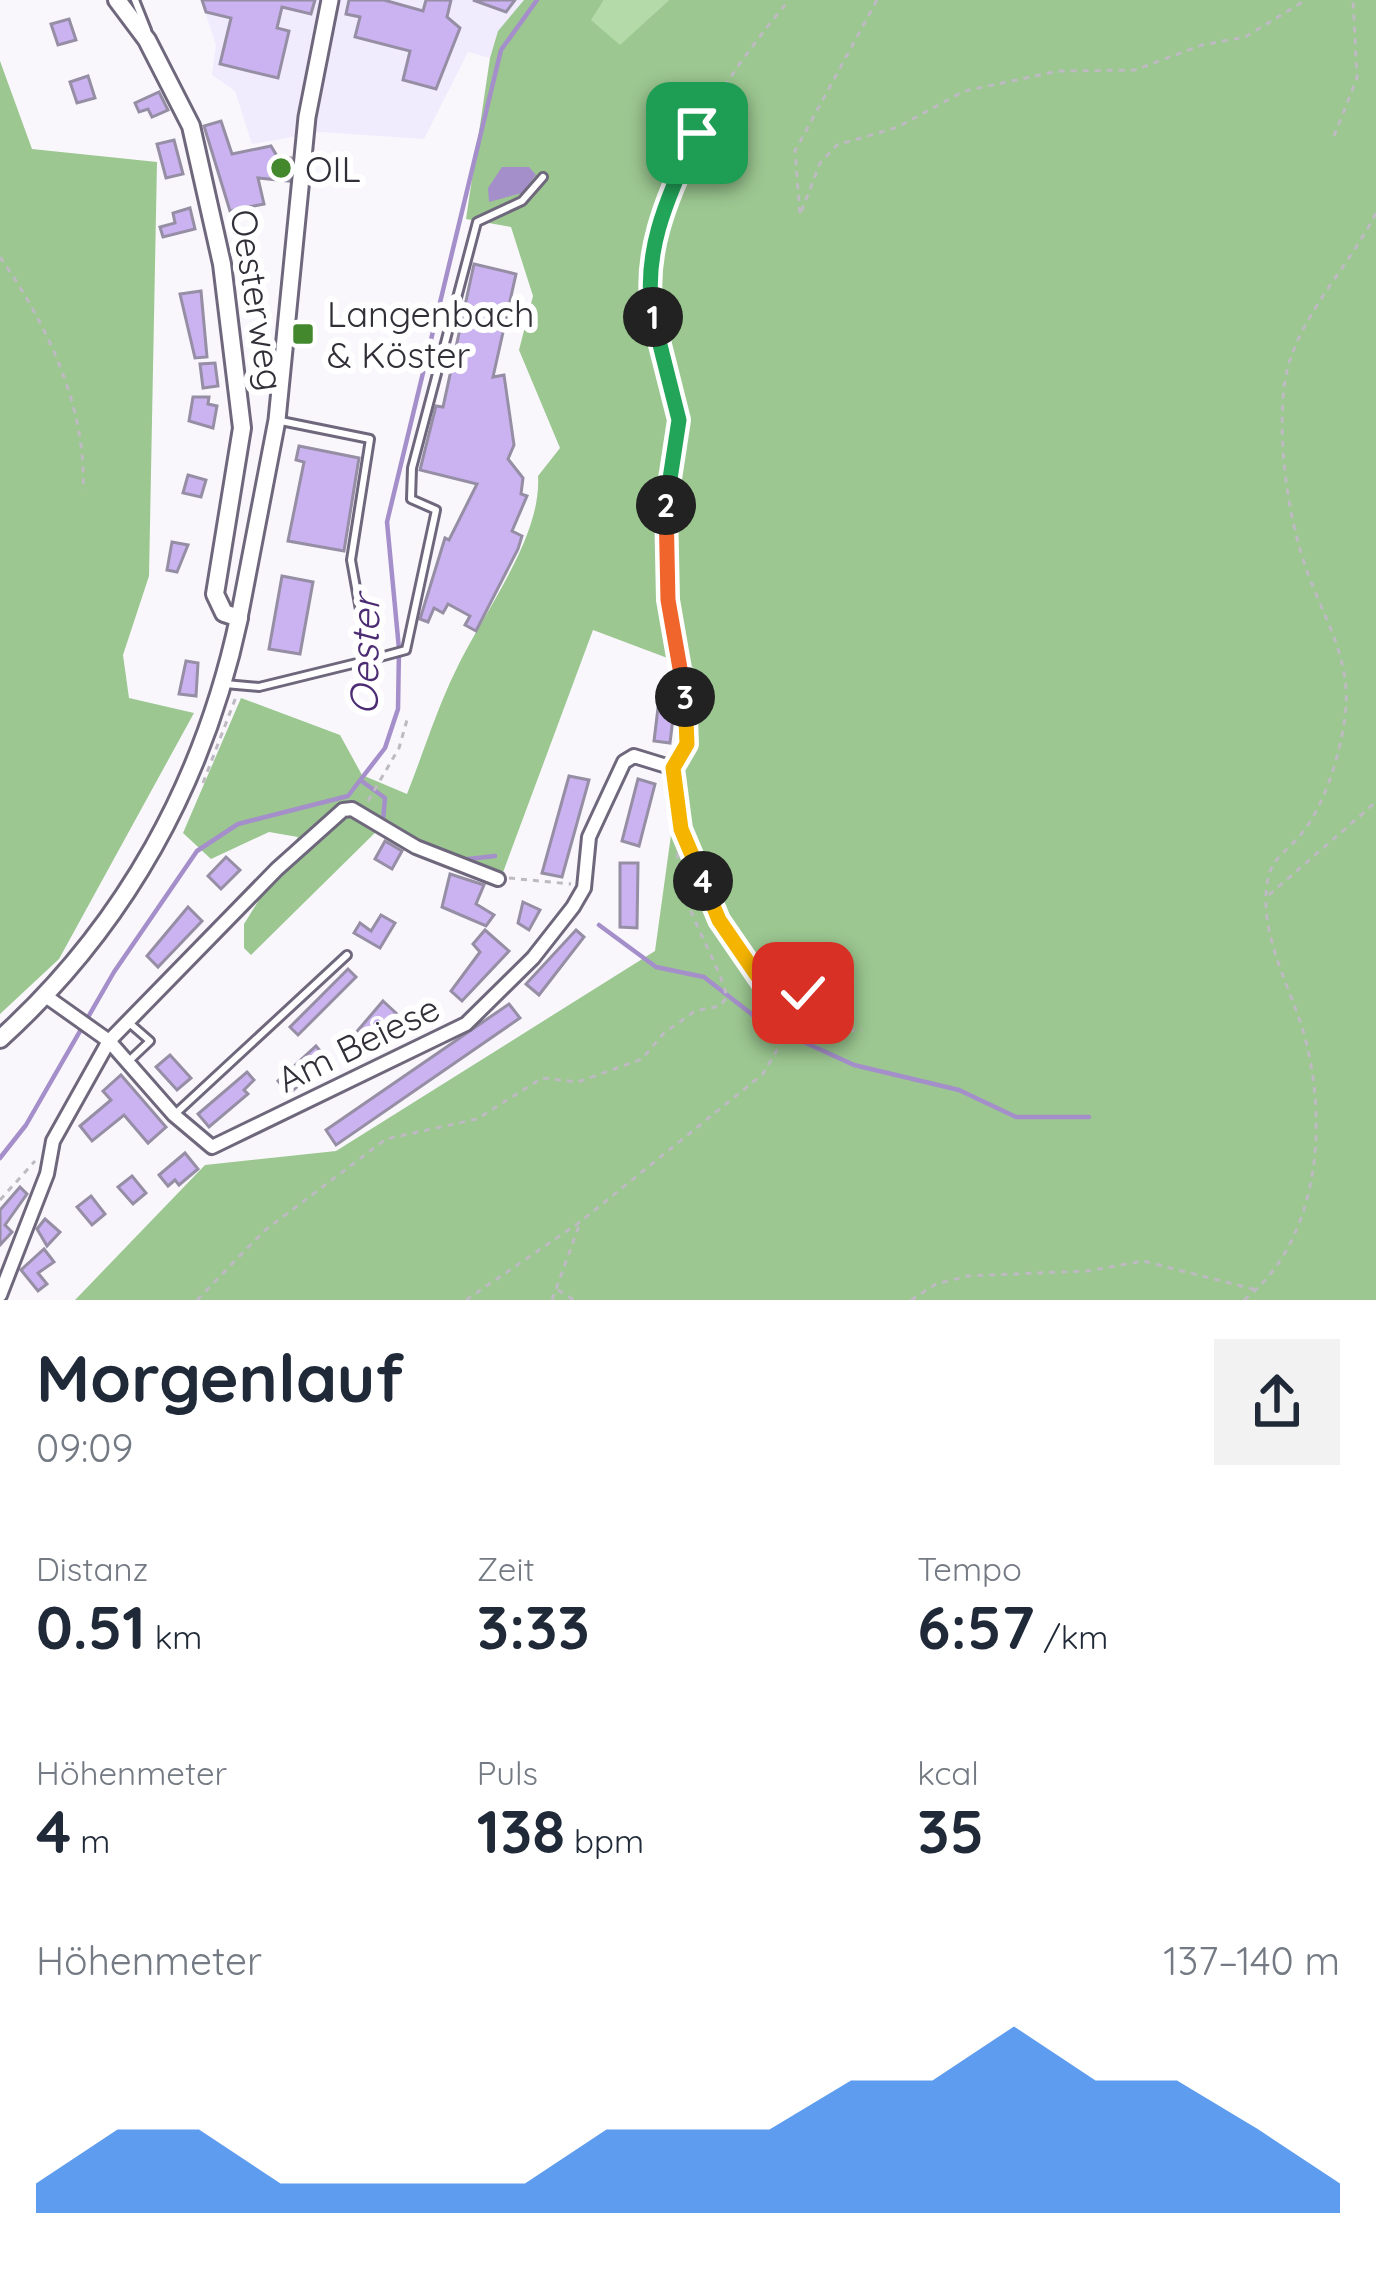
<!DOCTYPE html>
<html lang="de">
<meta charset="utf-8">
<style>
:root{--surface:#fff;--page:#f2f2f3;--text:#1f2937;--muted:#747a83;--accent:#1a73e8}
body{margin:0;font-family:Quicksand,sans-serif;background:var(--page);color:var(--text);height:100vh;display:flex;flex-direction:column;font-size:45px;white-space:nowrap}
*{box-sizing:border-box;margin:0}
p{font-size:39px;color:var(--muted)}
.icon{flex:none;width:66px;height:66px;fill:none;stroke:currentColor;stroke-width:2;stroke-linecap:round;stroke-linejoin:round}
.map{position:relative;height:1300px;overflow:hidden}
.drawer{display:flex;flex-direction:column;background:var(--surface);flex:1}
.drawer>*{flex:none}
.pin{position:absolute;display:grid;place-items:center;width:102px;height:102px;color:#fff;margin:-51px;border-radius:24px;box-shadow:0 6px 18px #0006}
.km{position:absolute;width:60px;height:60px;margin:-30px;border-radius:50%;background:#222;color:#fff;font-size:33px;line-height:60px;text-align:center}
.round{display:grid;place-items:center;flex:none;width:126px;height:126px;border-radius:0px;background:var(--page)}
.summary{display:flex;align-items:center;justify-content:space-between;height:204px;padding:0 36px}
h1{font-size:66px;font-weight:800;line-height:90px}
.metrics{display:grid;grid-template-columns:repeat(3,1fr);gap:18px;height:204px;padding:12px 36px}
.metrics div{display:grid;align-content:center}
.metrics b{font-size:60px;font-weight:800}
.metrics small{font-size:33px;font-weight:400}
.metrics p{font-size:33px}
.chart{height:336px;padding:24px 36px}
.chart p{display:flex;justify-content:space-between}
.chart svg{width:100%;height:216px;margin-top:12px;fill:var(--accent);opacity:.7}
.map>svg:first-child{display:block}
</style>
<div class="map">
<svg width="1376" height="1300" viewBox="0 0 1376 1300">
<rect width="100%" height="100%" fill="#f9f7fc"/>
<polygon fill="#f1ebfe" points="201,0 524,0 498,31 490,58 468,52 424,139 320,132 252,144 235,91 212,75 216,45"/>
<polygon fill="#b4daaa" points="604,0 669,0 620,46 590,20"/>
<g fill="#9cc791">
<path d="M524 0H604L591 20 620 45 669 0H1376V1300H75L205 1165 336 1151 655 951 694 668 593 630 502 875 423 842 388 820 251 955 244 948V924L298 837 269 832 211 859 183 833 241 698 340 735 362 775 407 794C423 754 436 711 455 672 481 615 542 539 538 476L560 448 519 350 533 296 511 227 466 219 490 58 498 31Z"/>
<polygon points="0,61 32,149 157,162 149,576 123,655 129,698 194,713 59,959 0,1014"/>
</g>
<polygon fill="#a58fca" points="502,167 529,167 536,175 522,193 489,202 488,188"/>
<g fill="none" stroke-linecap="round" stroke-linejoin="round">
<g stroke="#a58fca" stroke-width="4.5">
<polyline points="363,782 385,798 383,820 390,825"/>
<polyline points="459,860 495,856"/>
<polyline points="599,925 656,967 704,977 776,1033"/>
<polyline points="795,1038 854,1065 959,1090 1016,1117 1089,1117"/>
<polyline points="0,1158 26,1125 114,972 197,851 238,824 348,796 385,748 398,709 399,649 387,522 501,50 537,0"/>
</g>
</g>
<g fill="#cab3f0" stroke="#968ea4" stroke-width="3">
<polygon points="202,0 315,0 311,14 282,7 277,28 289,31 278,78 220,64 231,18 206,12"/>
<polygon points="349,0 384,0 423,11 426,0 451,0 447,17 460,28 436,89 403,80 410,51 355,37 360,17 346,14"/>
<polygon points="473,0 515,0 506,12"/>
<polygon points="69,19 76,40 58,45 51,24"/>
<polygon points="88,76 95,98 77,103 70,82"/>
<polygon points="159,92 168,110 152,117 148,109 139,112 135,103"/>
<polygon points="221,121 232,154 271,146 277,156 291,158 289,181 258,178 264,204 230,211 204,126"/>
<polygon points="174,140 183,174 166,178 157,144"/>
<polygon points="190,208 195,229 163,237 160,227 175,223 173,213"/>
<polygon points="474,264 516,274 493,377 504,375 514,445 508,459 523,478 521,494 527,496 512,531 522,536 518,549 476,631 465,625 470,616 448,604 443,613 434,608 428,622 420,619 445,538 449,540 477,484 420,470 436,406 443,407"/>
<polygon points="201,291 207,357 195,358 180,294"/>
<polygon points="215,363 218,386 203,388 200,364"/>
<polygon points="193,397 209,397 208,404 217,406 213,428 189,421"/>
<polygon points="299,446 359,458 344,551 288,541 304,462 296,460"/>
<polygon points="188,475 206,480 201,497 183,493"/>
<polygon points="172,542 188,545 177,572 167,570"/>
<polygon points="282,576 313,582 300,654 269,649"/>
<polygon points="186,661 198,663 196,696 179,694"/>
<polygon points="661,683 677,685 670,743 654,741"/>
<polygon points="569,776 589,780 562,877 542,873"/>
<polygon points="638,779 655,784 639,846 622,841"/>
<polygon points="385,841 402,851 392,869 375,859"/>
<polygon points="226,857 240,870 221,889 208,876"/>
<polygon points="620,863 638,863 637,928 620,927"/>
<polygon points="450,874 484,885 476,904 494,915 486,926 442,907"/>
<polygon points="523,902 540,910 529,930 518,923"/>
<polygon points="188,907 202,921 158,967 147,956"/>
<polygon points="381,915 395,923 380,948 354,933 360,923 371,931"/>
<polygon points="485,930 509,951 462,1001 451,991 480,952 473,944"/>
<polygon points="576,930 584,937 539,995 526,984"/>
<polygon points="348,969 356,977 298,1035 290,1027"/>
<polygon points="383,1001 396,1013 354,1061 341,1050"/>
<polygon points="509,1004 520,1018 336,1145 326,1130"/>
<polygon points="316,1046 327,1059 289,1094 278,1081"/>
<polygon points="170,1055 191,1078 177,1090 156,1067"/>
<polygon points="247,1072 254,1080 244,1090 248,1094 209,1127 198,1114"/>
<polygon points="121,1075 166,1127 148,1143 124,1115 92,1141 80,1126 111,1100 103,1091"/>
<polygon points="185,1153 198,1169 179,1185 175,1180 168,1186 159,1175"/>
<polygon points="132,1176 146,1193 133,1204 118,1187"/>
<polygon points="20,1187 27,1194 5,1225 12,1232 0,1245 0,1210"/>
<polygon points="91,1196 105,1214 92,1225 77,1207"/>
<polygon points="45,1219 60,1232 47,1246 37,1229"/>
<polygon points="44,1249 54,1262 38,1273 47,1284 38,1291 21,1270"/>
</g>
<g fill="none" stroke-linecap="round" stroke-linejoin="round">
<g stroke="#6f687d" stroke-width="12">
<g id="service">
<polyline points="135,0 147,30"/>
<polyline points="281,421 370,439 351,560 369,660 406,650 436,510 411,499 412,468 477,222 522,201 543,177"/>
<polyline points="225,684 259,687 369,660"/>
<polyline points="127,1021 150,1041 130,1060"/>
<polyline points="174,1115 347,955"/>
</g>
</g>
<g stroke="#6f687d" stroke-width="18">
<g id="minor">
<polyline points="47,997 109,1041 174,1115 212,1147 466,1024 533,958 573,907 584,888 589,837 624,762 634,756 673,768"/>
<polyline points="0,1295 47,1174 53,1141 109,1041 277,869 343,810 352,809 416,847 498,879"/>
</g>
</g>
<g stroke="#6f687d" stroke-width="21">
<polyline id="tertiary" points="239,618 277,420 307,117 330,0"/>
</g>
<g stroke="#6f687d" stroke-width="22">
<path id="secondary" d="M0 1039C125 926 204 782 239 618L224 613 215 594 242 428 222 264 191 126 147 40 117 0"/>
</g>
<g stroke="#bdbac1" stroke-width="3" stroke-dasharray="6 6" stroke-linecap="butt">
<polyline points="877,0 795,151 800,215 820,163 837,145 898,127 964,91 1059,71 1135,70 1202,45 1245,37 1306,0"/>
<polyline points="1334,136 1357,78 1353,0"/>
<path d="M0 257C47 324 87 408 83 491"/>
<polyline points="247,336 252,336 262,373 268,376"/>
<path d="M679 757C705 712 672 645 668 597 664 565 661 528 666 496 671 468 680 444 678 415 675 376 653 340 650 300 642 195 725 77 789 0"/>
<polyline points="203,783 236,697"/>
<polyline points="368,801 399,748 407,720"/>
<polyline points="509,878 571,884"/>
<polyline points="1269,895 1376,802"/>
<polyline points="789,1030 803,993 816,984"/>
<polyline points="789,1031 862,1030"/>
<polyline points="0,1200 35,1161"/>
<polyline points="558,1290 574,1300"/>
<path d="M197 1300 264 1231 386 1139 477 1119 542 1078 578 1082 642 1059 664 1033 695 1011 720 1006 727 997C713 944 667 891 680 833"/>
<polyline points="466,1300 580,1222 763,1074 788,1031 785,1016 719,920 681,829 676,777"/>
<polyline points="552,1300 580,1223"/>
<polyline points="911,1300 936,1284 968,1276 1088,1271 1143,1261 1257,1290"/>
<path d="M1244 1300C1323 1238 1329 1113 1301 1024 1286 979 1256 924 1269 875 1274 856 1291 848 1302 833 1326 804 1344 743 1346 705 1349 651 1318 608 1303 559 1287 509 1278 440 1284 388 1291 323 1347 271 1376 213"/>
</g>
<use href="#service" stroke="#fff" stroke-width="6"/>
<use href="#minor" stroke="#fff" stroke-width="12"/>
<use href="#tertiary" stroke="#fff" stroke-width="15"/>
<use href="#secondary" stroke="#fff" stroke-width="16"/>
</g>
<g fill="none" stroke-linecap="round" stroke-linejoin="round">
<g stroke="#fff" stroke-width="24">
<path id="split-1" d="M653 317C641 250 670 193 697 133"/>
</g>
<g stroke="#fff" stroke-width="24">
<polyline id="split-2" points="653,317 679,420 666,505"/>
</g>
<g stroke="#fff" stroke-width="24">
<polyline id="split-3" points="666,505 668,600 685,697"/>
</g>
<g stroke="#fff" stroke-width="24">
<polyline id="split-4" points="685,697 687,744 673,768 681,829 703,881"/>
</g>
<g stroke="#fff" stroke-width="24">
<polyline id="split-5" points="703,881 719,920 785,1016 788,1031 803,993"/>
</g>
<use href="#split-1" stroke="#22a559" stroke-width="15"/>
<use href="#split-2" stroke="#22a559" stroke-width="15"/>
<use href="#split-3" stroke="#f0652b" stroke-width="15"/>
<use href="#split-4" stroke="#f5b400" stroke-width="15"/>
<use href="#split-5" stroke="#f5b400" stroke-width="15"/>
</g>
<g fill="#43882d" stroke="#fff" stroke-width="4.5">
<circle cx="281" cy="168" r="12"/>
<rect x="291" y="322" width="24" height="24" rx="6"/>
</g>
<g text-anchor="middle" dominant-baseline="central" stroke-width="12" stroke-linejoin="round" paint-order="stroke">
<g font-size="36" fill="#322f38" stroke="#fff" text-anchor="start">
<text x="305" y="168">OIL</text>
<text x="327" y="313">Langenbach<tspan x="327" dy="41">&amp; Köster</tspan></text>
</g>
<g font-size="36" fill="#322f38" stroke="#fff">
<text transform="translate(258 300) rotate(81)">Oesterweg</text>
<text transform="translate(358 1043) rotate(-26)">Am Beiese</text>
</g>
<g font-size="39" font-style="italic" fill="#4c2c73" stroke="#fff">
<text transform="translate(364 655) rotate(-89)">Oester</text>
</g>
</g>
</svg>
<div class="pin" style="left:697px;top:133px;background:#1e9e55"><svg class="icon" aria-label="arrive" viewBox="0 0 24 24"><path d="M6 21V4h12l-3 4 3 4H6"/></svg></div>
<div class="pin" style="left:803px;top:993px;background:#d93025"><svg class="icon" aria-label="check" viewBox="0 0 24 24"><path d="M5 12l5 5 9-10"/></svg></div>
<b class="km" style="left:653px;top:317px">1</b>
<b class="km" style="left:666px;top:505px">2</b>
<b class="km" style="left:685px;top:697px">3</b>
<b class="km" style="left:703px;top:881px">4</b>
</div>
<section class="drawer">
<div class="summary"><div><h1>Morgenlauf</h1><p>09:09</p></div><a class="round"><svg class="icon" aria-label="share" viewBox="0 0 24 24"><path d="M12 15V3M7 8l5-5 5 5M5 13v7h14v-7"/></svg></a></div>
<div class="metrics">
<div><p>Distanz</p><b>0.51<small> km</small></b></div>
<div><p>Zeit</p><b>3:33</b></div>
<div><p>Tempo</p><b>6:57<small> /km</small></b></div>
</div>
<div class="metrics">
<div><p>Höhenmeter</p><b>4<small> m</small></b></div>
<div><p>Puls</p><b>138<small> bpm</small></b></div>
<div><p>kcal</p><b>35</b></div>
</div>
<div class="chart"><p><span>Höhenmeter</span>137–140 m</p>
<svg viewBox="0 0 160 44" preserveAspectRatio="none"><path d="M0 44V38L10 27L20 27L30 38L40 38L50 38L60 38L70 27L80 27L90 27L100 17L110 17L120 6L130 17L140 17L150 27L160 38V44z"/></svg>
</div>
</section>
